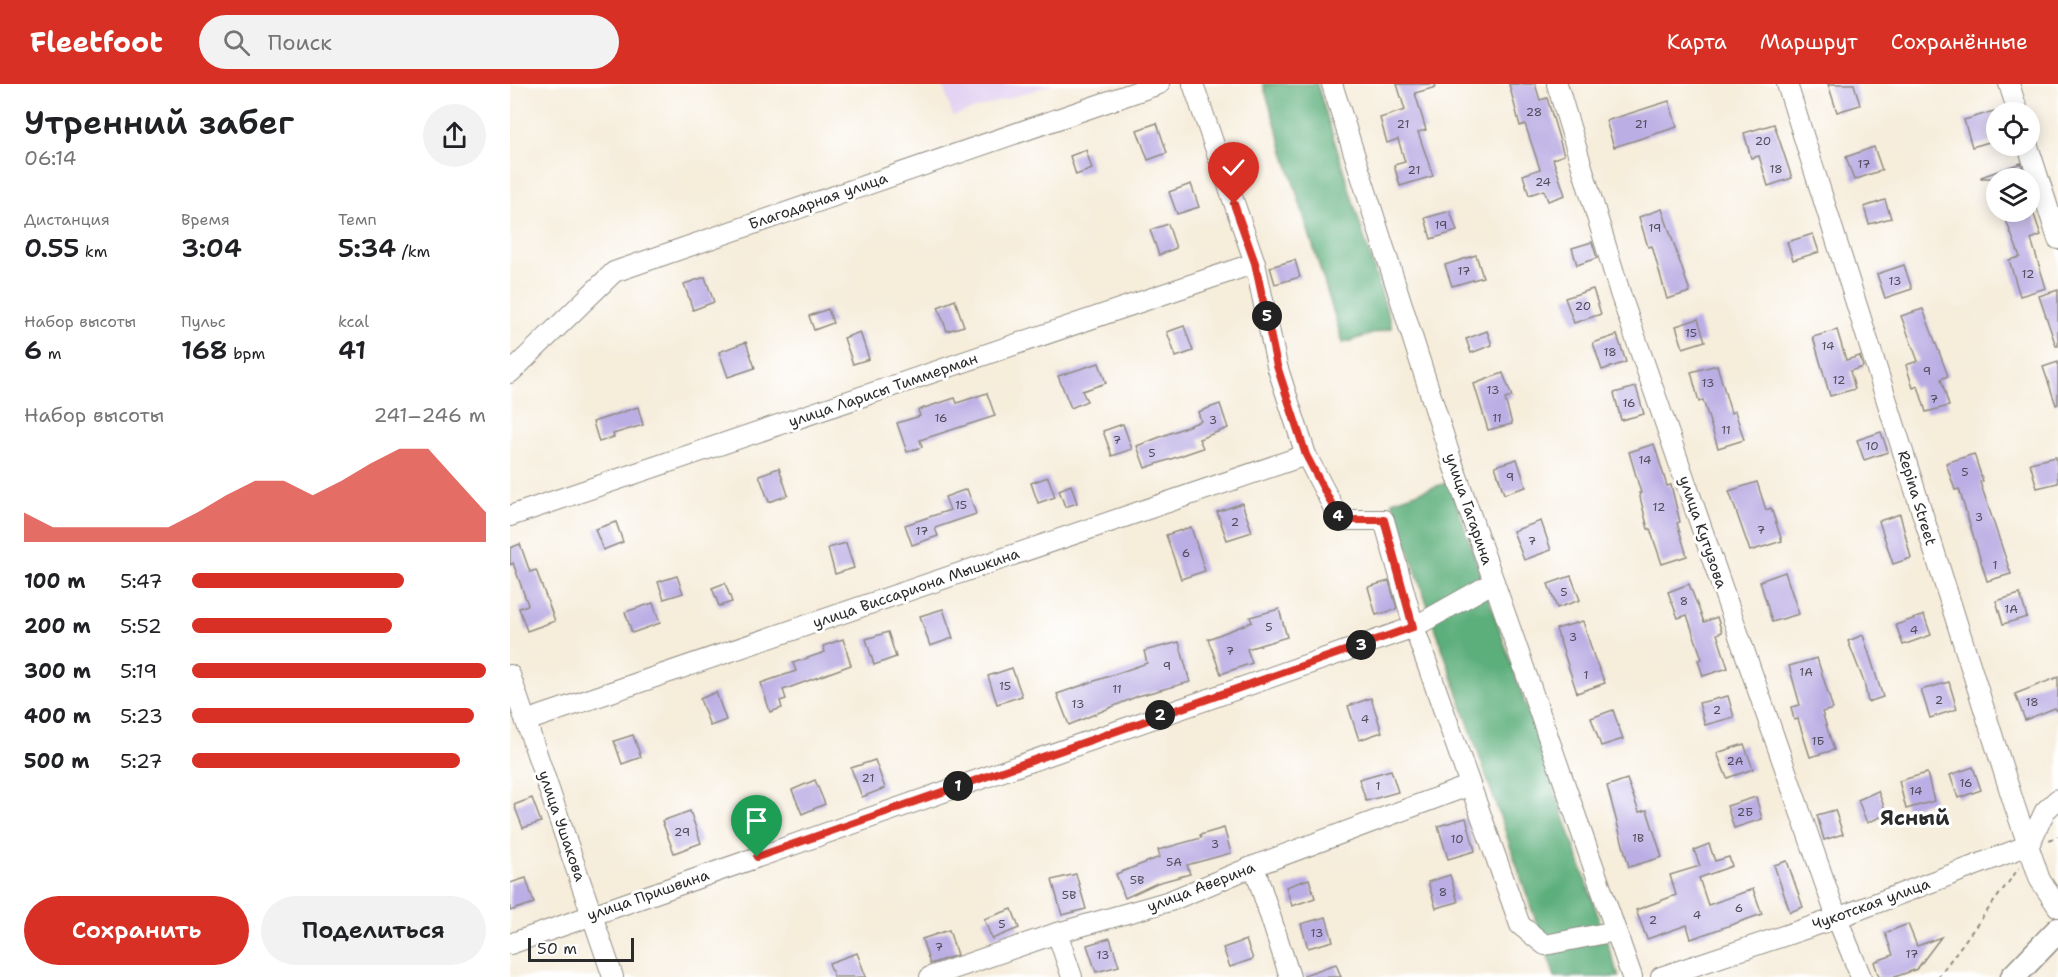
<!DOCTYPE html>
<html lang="ru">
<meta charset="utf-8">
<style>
:root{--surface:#fff;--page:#f2f2f2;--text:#202124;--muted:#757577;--accent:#d93025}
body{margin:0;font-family:"Shantell Sans",sans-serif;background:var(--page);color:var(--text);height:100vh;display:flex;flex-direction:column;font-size:22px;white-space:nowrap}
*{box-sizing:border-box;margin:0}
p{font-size:20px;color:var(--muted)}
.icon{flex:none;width:33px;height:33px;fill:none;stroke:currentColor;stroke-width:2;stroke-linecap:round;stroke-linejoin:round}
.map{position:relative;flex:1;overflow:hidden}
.drawer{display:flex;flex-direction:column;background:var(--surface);width:510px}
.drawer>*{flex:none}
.controls{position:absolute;left:1476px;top:18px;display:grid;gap:12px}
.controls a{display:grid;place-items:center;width:54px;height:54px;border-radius:50%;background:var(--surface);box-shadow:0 3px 15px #0003;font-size:30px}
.scale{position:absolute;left:18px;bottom:15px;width:106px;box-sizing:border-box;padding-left:6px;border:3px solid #2b2b2b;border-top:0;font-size:16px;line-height:21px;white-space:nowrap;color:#2b2b2b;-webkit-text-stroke:4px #fff;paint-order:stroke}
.pin{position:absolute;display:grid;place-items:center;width:51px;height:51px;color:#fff;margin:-62px -26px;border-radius:50% 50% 50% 0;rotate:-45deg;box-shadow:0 0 6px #0007}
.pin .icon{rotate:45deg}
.km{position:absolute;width:30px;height:30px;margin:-15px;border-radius:50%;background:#222;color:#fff;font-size:16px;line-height:30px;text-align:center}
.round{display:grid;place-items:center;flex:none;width:63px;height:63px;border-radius:32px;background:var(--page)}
.summary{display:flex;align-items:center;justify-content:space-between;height:102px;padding:0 24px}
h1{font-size:33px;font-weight:600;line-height:45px}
.metrics{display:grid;grid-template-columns:repeat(3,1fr);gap:9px;height:102px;padding:6px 24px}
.metrics div{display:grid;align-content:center}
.metrics b{font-size:26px;font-weight:600}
.metrics small{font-size:16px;font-weight:400}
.metrics p{font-size:16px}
.chart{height:168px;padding:12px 24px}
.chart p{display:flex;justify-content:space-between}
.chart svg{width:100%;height:108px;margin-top:6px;fill:var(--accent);opacity:.7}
.primary-button{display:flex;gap:12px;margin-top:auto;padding:12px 24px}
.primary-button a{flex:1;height:69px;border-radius:36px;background:var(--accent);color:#fff;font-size:24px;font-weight:600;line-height:69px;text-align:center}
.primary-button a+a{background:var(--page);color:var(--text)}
ul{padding:0 24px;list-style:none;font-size:20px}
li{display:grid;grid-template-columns:96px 72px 1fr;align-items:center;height:45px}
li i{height:15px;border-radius:8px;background:var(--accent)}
header{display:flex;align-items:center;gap:36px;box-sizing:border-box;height:84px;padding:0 30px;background:var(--accent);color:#fff}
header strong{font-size:28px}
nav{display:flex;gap:33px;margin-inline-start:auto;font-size:21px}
.search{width:420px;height:54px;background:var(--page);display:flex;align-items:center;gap:15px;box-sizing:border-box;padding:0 21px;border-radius:33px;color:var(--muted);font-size:22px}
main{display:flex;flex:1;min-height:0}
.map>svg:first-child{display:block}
</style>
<header>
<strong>Fleetfoot</strong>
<div class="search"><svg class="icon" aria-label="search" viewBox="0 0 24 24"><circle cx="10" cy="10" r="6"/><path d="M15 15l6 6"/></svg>Поиск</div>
<nav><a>Карта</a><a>Маршрут</a><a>Сохранённые</a></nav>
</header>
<main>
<section class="drawer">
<div class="summary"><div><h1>Утренний забег</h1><p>06:14</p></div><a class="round"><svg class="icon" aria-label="share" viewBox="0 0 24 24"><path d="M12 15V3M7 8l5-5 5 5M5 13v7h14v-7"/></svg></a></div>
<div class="metrics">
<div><p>Дистанция</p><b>0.55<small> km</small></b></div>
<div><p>Время</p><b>3:04</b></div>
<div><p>Темп</p><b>5:34<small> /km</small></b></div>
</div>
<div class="metrics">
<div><p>Набор высоты</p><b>6<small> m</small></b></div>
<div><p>Пульс</p><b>168<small> bpm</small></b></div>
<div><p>kcal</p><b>41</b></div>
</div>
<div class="chart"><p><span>Набор высоты</span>241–246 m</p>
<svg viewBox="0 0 160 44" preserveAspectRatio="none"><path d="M0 44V32L10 38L20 38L30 38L40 38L50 38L60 32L70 25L80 19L90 19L100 25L110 19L120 12L130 6L140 6L150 19L160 32V44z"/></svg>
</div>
<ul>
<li><b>100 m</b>5:47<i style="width:72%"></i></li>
<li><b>200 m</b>5:52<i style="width:68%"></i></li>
<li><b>300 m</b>5:19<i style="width:100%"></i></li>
<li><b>400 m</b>5:23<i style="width:96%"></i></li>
<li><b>500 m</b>5:27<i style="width:91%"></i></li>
</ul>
<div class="primary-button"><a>Сохранить</a><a>Поделиться</a></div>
</section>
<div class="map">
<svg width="1548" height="893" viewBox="0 0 1548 893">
<rect width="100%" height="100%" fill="#fff"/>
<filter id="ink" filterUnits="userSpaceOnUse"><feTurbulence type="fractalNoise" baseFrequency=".0167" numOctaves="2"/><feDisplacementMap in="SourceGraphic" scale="12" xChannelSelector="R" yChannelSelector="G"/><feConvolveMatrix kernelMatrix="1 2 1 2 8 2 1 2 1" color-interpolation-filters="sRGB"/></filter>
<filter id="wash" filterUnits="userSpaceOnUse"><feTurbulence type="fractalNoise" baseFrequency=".008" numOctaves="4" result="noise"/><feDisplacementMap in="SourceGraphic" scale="24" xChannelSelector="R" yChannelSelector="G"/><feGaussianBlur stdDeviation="1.35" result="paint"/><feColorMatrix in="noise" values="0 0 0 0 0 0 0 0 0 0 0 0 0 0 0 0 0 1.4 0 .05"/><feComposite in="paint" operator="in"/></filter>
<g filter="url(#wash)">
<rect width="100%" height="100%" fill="#f6eddb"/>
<polygon fill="#e4d3f2" points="432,0 544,0 443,32"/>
<g fill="#5cae7a" stroke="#446c52" stroke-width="1.5">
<polygon points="753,0 807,0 882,244 833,259"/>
<polygon points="939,398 1109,893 1045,893 882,417"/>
</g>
<g id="blocks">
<g fill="#bbaee4">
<polygon points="887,0 925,0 926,3 905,9 916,46 908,48 923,92 890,102 884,81 895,78 888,55 877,59 870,34 895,26"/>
<polygon points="999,0 1025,0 1030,16 1037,14 1054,71 1043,75 1055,111 1038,117 1034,106 1019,111 1013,91 1030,85 1015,40 1010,42"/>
<polygon points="1318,0 1344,0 1350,21 1327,28"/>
<polygon points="1159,17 1167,43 1104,63 1096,37"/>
<polygon points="1484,27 1486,56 1462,63 1454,36"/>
<polygon points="647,39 657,69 638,76 627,46"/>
<polygon points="1264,40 1282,94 1258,102 1249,72 1241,74 1234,49"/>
<polygon points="1364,63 1372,86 1344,96 1336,73"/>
<polygon points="576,66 582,85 566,91 560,72"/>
<polygon points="1511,79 1516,94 1471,94 1471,93"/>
<polygon points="681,100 689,123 667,130 659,108"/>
<polygon points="1375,116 1381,134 1359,140 1354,123"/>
<polygon points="1152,125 1180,208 1157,215 1142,162 1138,163 1129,133"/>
<polygon points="940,127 947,147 921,155 915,134"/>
<polygon points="1493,128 1523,128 1531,151 1521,155 1536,204 1510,212 1499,176 1510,173"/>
<polygon points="658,140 666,164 649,171 640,146"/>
<polygon points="1303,150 1309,168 1283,176 1277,158"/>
<polygon points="1082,158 1087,174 1067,181 1062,164"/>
<polygon points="966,171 973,193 942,202 935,181"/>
<polygon points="785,176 790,193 765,200 760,183"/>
<polygon points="1394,181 1402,205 1375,214 1367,190"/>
<polygon points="195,193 204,218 183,226 174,200"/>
<polygon points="1083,205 1091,230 1064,239 1055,214"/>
<polygon points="1548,206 1548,262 1546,262 1529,212"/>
<polygon points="445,216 454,242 437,247 428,223"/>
<polygon points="318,225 323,239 304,246 299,232"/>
<polygon points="1413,225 1438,292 1431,295 1439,322 1416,328 1408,302 1403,304 1396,281 1408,277 1391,232"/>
<polygon points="1188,235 1195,257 1173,264 1166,242"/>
<polygon points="674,242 683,267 666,273 657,248"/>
<polygon points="1327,246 1336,276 1350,272 1353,283 1340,287 1345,305 1320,312 1303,253"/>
<polygon points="977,247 982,261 961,269 956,255"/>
<polygon points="350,248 359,275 343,280 334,254"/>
<polygon points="1107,251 1116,278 1092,286 1083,259"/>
<polygon points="236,258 245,284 218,293 209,268"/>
<polygon points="1548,278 1548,320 1546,321 1533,283"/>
<polygon points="589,279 596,299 572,307 577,317 561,324 548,292"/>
<polygon points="1207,281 1221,329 1225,327 1234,356 1208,364 1193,316 1189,318 1181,288"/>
<polygon points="993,289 1002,313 995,315 1002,340 978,346 964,300"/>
<polygon points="1126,303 1134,330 1111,336 1104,309"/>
<polygon points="477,309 485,332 410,356 412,363 397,368 387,339 410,332 408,326 445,314 447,319"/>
<polygon points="710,320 718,344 689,355 693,364 635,384 627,362 691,337 688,328"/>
<polygon points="128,323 133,341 103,350 104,353 89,358 83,338"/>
<polygon points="613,340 622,365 602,372 593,347"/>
<polygon points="1371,348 1378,368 1354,376 1347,356"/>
<polygon points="1144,360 1157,402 1161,401 1170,438 1167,439 1177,472 1152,480 1140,445 1138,445 1129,409 1131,409 1119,368"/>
<polygon points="1464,370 1473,397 1470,398 1501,490 1477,497 1449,405 1445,406 1436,379"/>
<polygon points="1546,373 1548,399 1527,404 1520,379"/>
<polygon points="1007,375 1016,403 994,410 985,382"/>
<polygon points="269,384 278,411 259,418 249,391"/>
<polygon points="538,393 545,413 528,419 521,399"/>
<polygon points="1247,398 1256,426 1261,424 1272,457 1240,467 1219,407"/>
<polygon points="561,401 567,419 555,423 549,406"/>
<polygon points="457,405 466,430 425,444 428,452 402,461 395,441 440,426 435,413"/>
<polygon points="732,419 742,448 717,456 707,428"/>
<polygon points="1390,430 1401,474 1383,480 1369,437"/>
<polygon points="1031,437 1041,466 1014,476 1003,447"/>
<polygon points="106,438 113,458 93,466 85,445"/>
<polygon points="681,443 695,487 671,495 656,451"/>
<polygon points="336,459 344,484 325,490 318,464"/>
<polygon points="10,460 20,488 26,486 45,537 17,547 9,524 18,521 3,479 0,481 0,464"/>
<polygon points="1275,488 1289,530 1262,538 1250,497"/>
<polygon points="167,492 173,509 154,515 148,498"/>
<polygon points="1061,492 1070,516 1047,524 1038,500"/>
<polygon points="879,497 887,525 866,531 858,503"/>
<polygon points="215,499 222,518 209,522 202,504"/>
<polygon points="1179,500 1194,538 1207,533 1212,548 1207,550 1218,584 1193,592 1188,576 1192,575 1177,531 1168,534 1158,508"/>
<polygon points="1510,510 1517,533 1493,540 1486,517"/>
<polygon points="143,519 150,539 122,549 115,528"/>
<polygon points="433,525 443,554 420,562 410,532"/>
<polygon points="769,525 777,553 737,565 742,579 711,590 698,555 742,538 740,533"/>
<polygon points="1414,531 1421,551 1393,561 1386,541"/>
<polygon points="1073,537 1084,573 1095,599 1067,609 1046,545"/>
<polygon points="378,548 386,573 364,581 356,555"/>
<polygon points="1353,551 1373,613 1358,618 1354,598 1338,557"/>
<polygon points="333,555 341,581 273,606 276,615 270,617 272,624 260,628 251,599 286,587 283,579 315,568 313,562"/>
<polygon points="669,558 680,598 628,612 559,641 547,610 637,579 634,567"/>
<polygon points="1307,574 1323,625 1312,628 1324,666 1300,673 1288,635 1284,636 1281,623 1290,621 1279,582"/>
<polygon points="502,584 512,612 487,620 478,592"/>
<polygon points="1548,593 1548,628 1545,624 1515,636 1505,610"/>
<polygon points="1439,598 1447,625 1420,634 1411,606"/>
<polygon points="206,608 216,636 200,642 190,615"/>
<polygon points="1218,612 1224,633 1195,641 1189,619"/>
<polygon points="861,614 872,648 849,656 838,622"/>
<polygon points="1103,626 1113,655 1091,662 1081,634"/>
<polygon points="123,651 131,673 112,680 104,657"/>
<polygon points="1234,660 1243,685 1217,694 1207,669"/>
<polygon points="365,676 375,704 352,713 341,684"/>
<polygon points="1463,683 1471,706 1448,714 1440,691"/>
<polygon points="881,686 888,708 856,717 849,695"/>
<polygon points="1417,689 1424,717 1396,725 1389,697"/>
<polygon points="1117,695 1129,728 1137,726 1152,773 1119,783 1097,702"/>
<polygon points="305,696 315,720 292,730 282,706"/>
<polygon points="1368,707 1377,730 1357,739 1348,716"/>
<polygon points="1246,713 1252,735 1224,744 1217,722"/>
<polygon points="22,714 31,738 13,744 4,721"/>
<polygon points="1325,726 1333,750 1314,756 1307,731"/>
<polygon points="180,727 191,759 164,769 152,737"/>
<polygon points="956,734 965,767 938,775 928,742"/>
<polygon points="714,744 721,769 677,781 680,790 647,799 615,814 606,790 650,773 648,766 691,754 690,751"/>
<polygon points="1199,760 1205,777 1219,773 1222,782 1189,794 1198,821 1243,805 1252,830 1181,855 1177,841 1137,855 1126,826 1166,811 1160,791 1190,782 1184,766"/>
<polygon points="1277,777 1293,823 1280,828 1264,781"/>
<polygon points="566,790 576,825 552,831 542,796"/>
<polygon points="940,791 948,818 926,824 918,798"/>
<polygon points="16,794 24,819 0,827 0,799"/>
<polygon points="799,795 805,814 782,822 776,803"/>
<polygon points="502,825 509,844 482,855 474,835"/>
<polygon points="816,833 823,857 798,864 791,840"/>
<polygon points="1398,840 1407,862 1431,853 1407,885 1385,893 1369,893 1364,878 1383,871 1375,849"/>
<polygon points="439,846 447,871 420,880 412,855"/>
<polygon points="600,854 609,882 586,888 577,861"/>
<polygon points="736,856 743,875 720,883 713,864"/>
<polygon points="347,869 356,893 324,893 319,879"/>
<polygon points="826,880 831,893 794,893 794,891"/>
</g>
</g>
</g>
<g filter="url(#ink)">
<use href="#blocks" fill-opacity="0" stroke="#908c83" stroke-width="1.5"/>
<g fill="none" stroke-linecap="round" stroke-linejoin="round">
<g stroke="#908c83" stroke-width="22">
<g id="minor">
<polyline points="683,0 745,179 767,282 796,371 830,436 874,436 904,543 1010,841 1035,861 1106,847"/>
<polyline points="822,0 941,375 1122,893"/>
<polyline points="1047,0 1111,212 1327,834 1351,893"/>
<polyline points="1277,0 1504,720 1530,796 1548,823"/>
<polyline points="1499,0 1508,28"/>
<polyline points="1518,62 1548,155"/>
<polyline points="0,289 104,188 649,0"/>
<polyline points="0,432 745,179"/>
<polyline points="0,591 103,893"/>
<polyline points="16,637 796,371"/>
<polyline points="744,782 780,893"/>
<polyline points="547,849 562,893"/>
<polyline points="0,860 904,543 984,498"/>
<polyline points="420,893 547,849 660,817 744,782 958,702"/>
<polyline points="1151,893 1327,834 1519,761 1535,727 1548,715"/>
</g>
</g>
<g stroke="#908c83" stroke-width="27">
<polyline id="major" points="1503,893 1548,846"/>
</g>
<g stroke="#908c83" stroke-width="2" stroke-dasharray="4.5 4.5" stroke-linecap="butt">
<polyline points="1539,757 1548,752"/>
<polyline points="1428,893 1509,784"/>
</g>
<use href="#minor" stroke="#fff" stroke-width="20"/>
<use href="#major" stroke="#fff" stroke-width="24"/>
</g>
</g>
<g fill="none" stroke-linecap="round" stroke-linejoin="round" filter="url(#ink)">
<g stroke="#fff" stroke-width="12">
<polyline id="route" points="247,773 903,543 874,436 830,436 796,371 767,282 745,179 724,120"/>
</g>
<use href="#route" stroke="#d93025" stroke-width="8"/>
</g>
<g text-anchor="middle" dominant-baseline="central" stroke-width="6" stroke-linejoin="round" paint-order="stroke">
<g font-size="12" fill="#4f4c59">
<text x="1024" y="28">28</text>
<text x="893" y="40">21</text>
<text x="1131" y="40">21</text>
<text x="1253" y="57">20</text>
<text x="1354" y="80">17</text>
<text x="1266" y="85">18</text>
<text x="904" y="86">21</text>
<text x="1033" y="98">24</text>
<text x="931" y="141">19</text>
<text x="1145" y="144">19</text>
<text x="954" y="187">17</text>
<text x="1518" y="190">12</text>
<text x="1385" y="197">13</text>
<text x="1073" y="222">20</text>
<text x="1181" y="249">15</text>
<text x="1318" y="262">14</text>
<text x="1100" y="268">18</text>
<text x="1417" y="287">9</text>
<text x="1329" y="296">12</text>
<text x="1198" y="299">13</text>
<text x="983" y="306">13</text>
<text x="1424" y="315">7</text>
<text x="1119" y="319">16</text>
<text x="431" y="334">16</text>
<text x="987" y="334">11</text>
<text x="703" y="336">3</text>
<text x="1216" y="346">11</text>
<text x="607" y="356">7</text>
<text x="1362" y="362">10</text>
<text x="642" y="369">5</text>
<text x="1135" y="376">14</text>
<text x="1455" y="388">5</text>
<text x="1000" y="393">9</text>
<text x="451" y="421">15</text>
<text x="1149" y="423">12</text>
<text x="1469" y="433">3</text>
<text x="725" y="438">2</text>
<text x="1251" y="446">7</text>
<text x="412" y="447">17</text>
<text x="1022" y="457">7</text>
<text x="676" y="469">6</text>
<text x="1485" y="481">1</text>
<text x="1054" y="508">5</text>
<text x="1174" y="517">8</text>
<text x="1501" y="525">1А</text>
<text x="759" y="543">5</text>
<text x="1404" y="546">4</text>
<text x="1063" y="553">3</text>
<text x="720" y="567">7</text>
<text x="657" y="582">9</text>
<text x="1296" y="588">1А</text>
<text x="1076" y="591">1</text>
<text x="495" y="602">15</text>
<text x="607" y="605">11</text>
<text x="1429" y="616">2</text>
<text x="1522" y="618">18</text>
<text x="568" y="620">13</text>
<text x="1207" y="626">2</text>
<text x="855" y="635">4</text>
<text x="1308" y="657">1Б</text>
<text x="1225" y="677">2А</text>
<text x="358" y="694">21</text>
<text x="1456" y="699">16</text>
<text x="868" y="702">1</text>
<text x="1406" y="707">14</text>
<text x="1235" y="728">2Б</text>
<text x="172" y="748">29</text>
<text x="1128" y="754">1В</text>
<text x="947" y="755">10</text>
<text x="705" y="760">3</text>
<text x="664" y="778">5А</text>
<text x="627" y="796">5В</text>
<text x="933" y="808">8</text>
<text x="559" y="811">5В</text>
<text x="1229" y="824">6</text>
<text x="1187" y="831">4</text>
<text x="1143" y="836">2</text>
<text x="492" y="840">5</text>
<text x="807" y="849">13</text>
<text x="429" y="863">7</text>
<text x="1402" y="870">17</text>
<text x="593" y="871">13</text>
</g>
<g font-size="15" fill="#2b2b2b" stroke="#fff">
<text transform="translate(308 117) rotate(-19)">Благодарная улица</text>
<text transform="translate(373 306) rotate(-19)">улица Ларисы Тиммерман</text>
<text transform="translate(1407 414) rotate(73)">Repina Street</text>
<text transform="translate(959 425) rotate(71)">улица Гагарина</text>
<text transform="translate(1193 448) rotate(71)">улица Кутузова</text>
<text transform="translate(406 504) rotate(-19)">улица Виссариона Мышкина</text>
<text transform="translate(52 742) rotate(71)">улица Ушакова</text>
<text transform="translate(691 803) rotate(-21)">улица Аверина</text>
<text transform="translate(138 811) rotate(-19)">улица Пришвина</text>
<text transform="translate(1361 820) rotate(-20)">Чукотская улица</text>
</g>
<g font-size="21" font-weight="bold" fill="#2b2b2b" stroke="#fff">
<text x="1405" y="734">Ясный</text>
</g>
</g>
</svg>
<div class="controls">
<a><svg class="icon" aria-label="locate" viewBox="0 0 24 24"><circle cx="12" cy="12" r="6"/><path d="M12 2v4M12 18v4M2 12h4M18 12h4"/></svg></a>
<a><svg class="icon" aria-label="layers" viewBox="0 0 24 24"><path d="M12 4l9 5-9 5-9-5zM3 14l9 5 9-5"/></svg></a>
</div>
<div class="scale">50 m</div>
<div class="pin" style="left:247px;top:773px;background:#1e9e55"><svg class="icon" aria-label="arrive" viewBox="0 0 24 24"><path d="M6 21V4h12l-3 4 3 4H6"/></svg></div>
<div class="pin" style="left:724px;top:120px;background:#d93025"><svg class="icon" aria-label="check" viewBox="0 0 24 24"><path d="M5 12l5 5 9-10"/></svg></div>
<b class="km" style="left:448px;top:702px">1</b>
<b class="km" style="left:650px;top:631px">2</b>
<b class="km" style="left:851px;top:561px">3</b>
<b class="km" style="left:828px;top:432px">4</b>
<b class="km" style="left:757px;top:232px">5</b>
</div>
</main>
